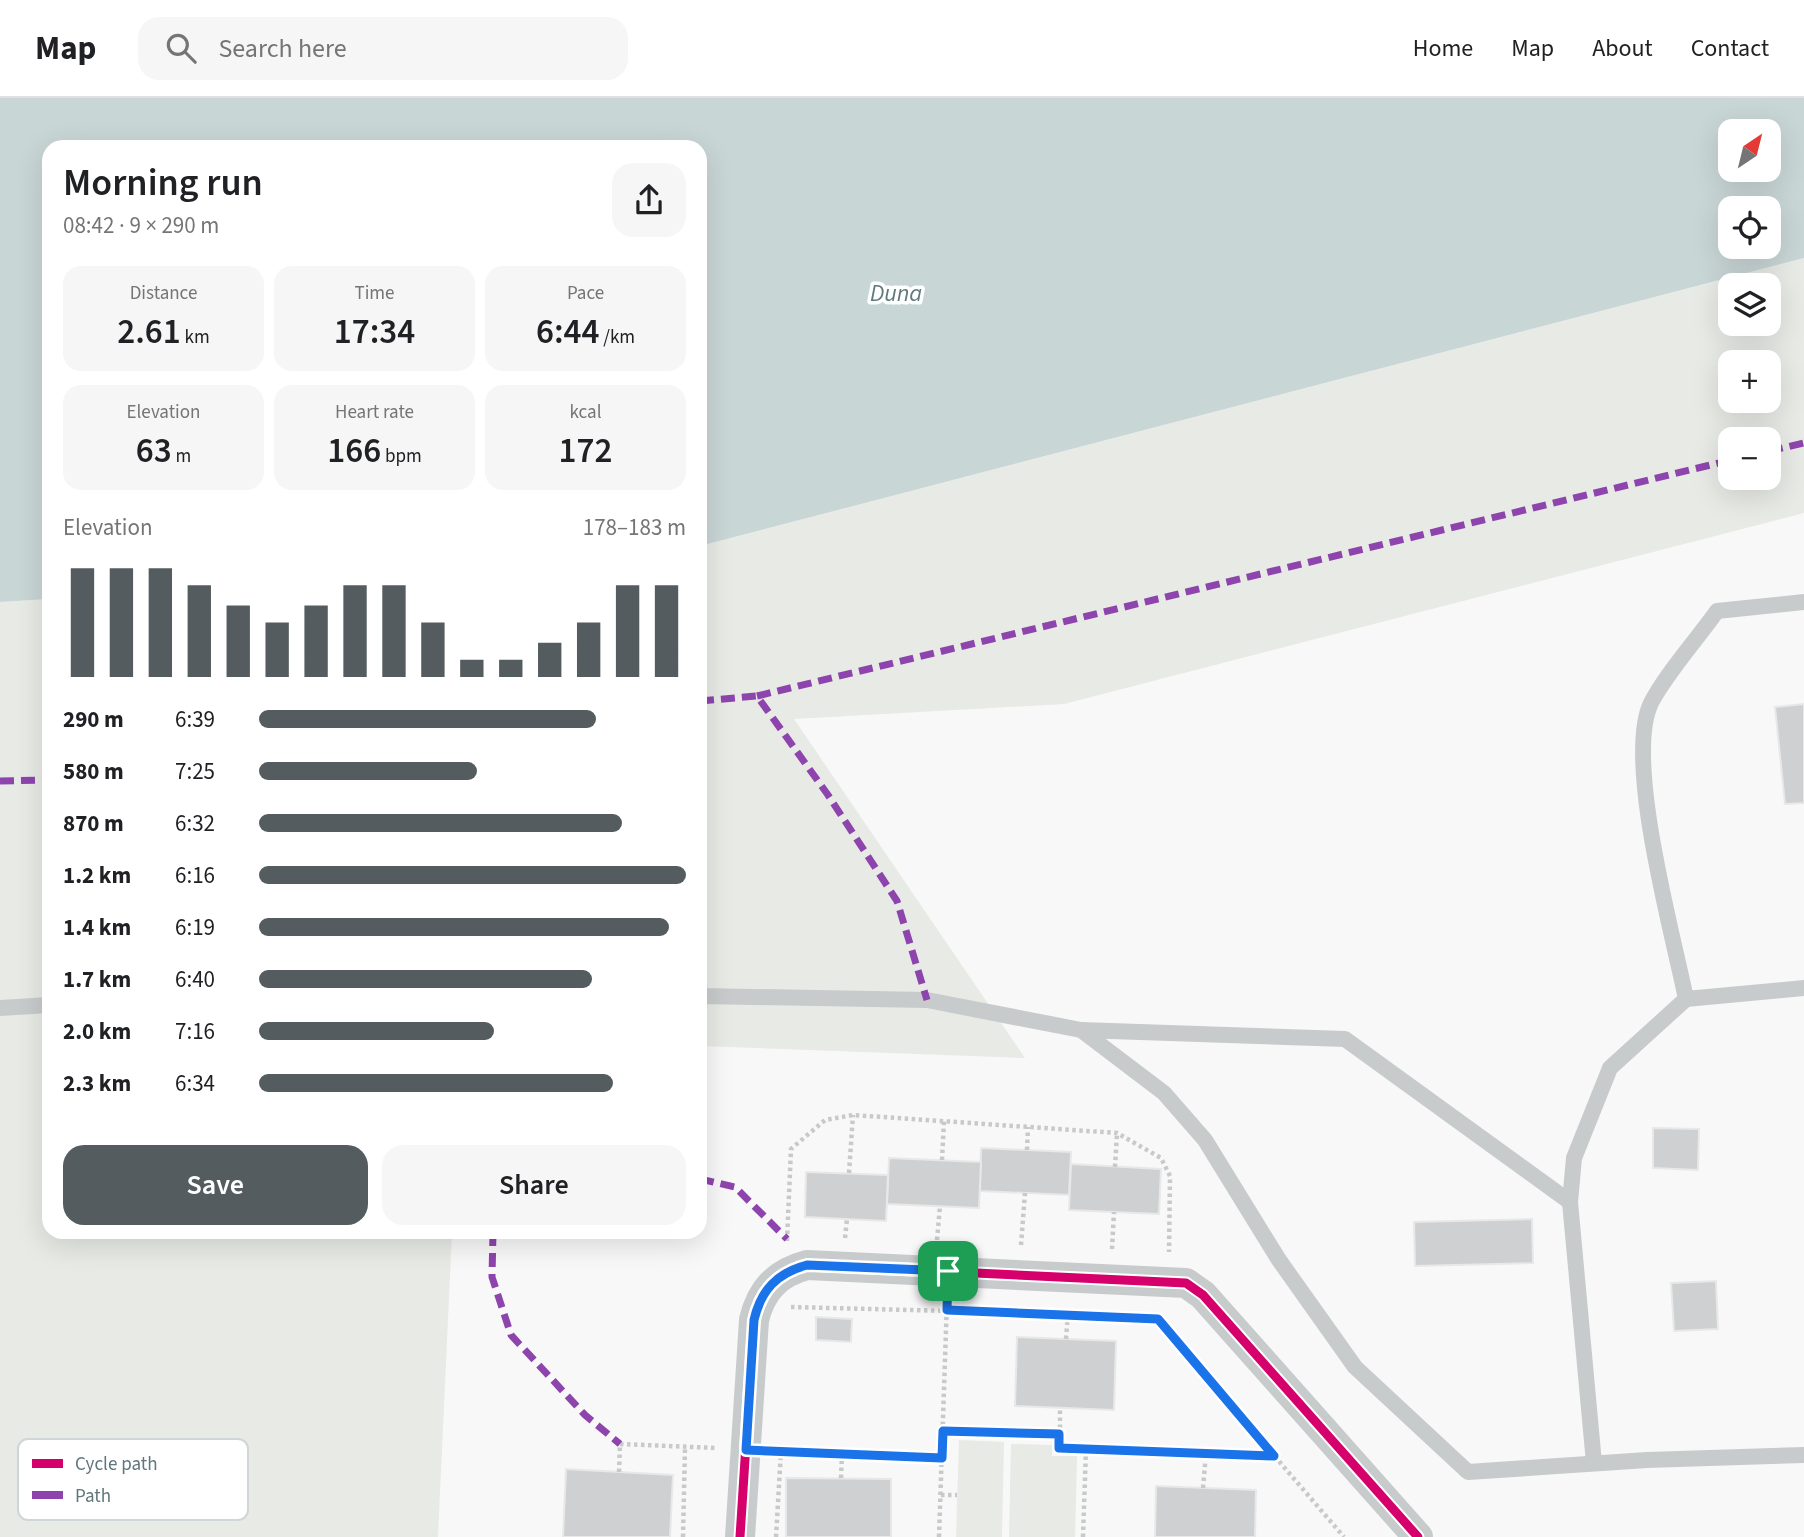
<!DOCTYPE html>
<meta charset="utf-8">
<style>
:root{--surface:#fff;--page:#f6f6f6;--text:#202124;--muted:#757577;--line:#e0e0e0;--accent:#555c5f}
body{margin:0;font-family:"Source Sans 3",sans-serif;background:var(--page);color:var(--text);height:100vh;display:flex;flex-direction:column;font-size:26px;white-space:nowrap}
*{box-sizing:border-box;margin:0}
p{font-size:23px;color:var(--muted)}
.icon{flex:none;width:38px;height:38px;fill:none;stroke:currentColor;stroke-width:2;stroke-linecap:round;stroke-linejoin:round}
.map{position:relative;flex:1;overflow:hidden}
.sheet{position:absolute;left:42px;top:42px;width:665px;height:1099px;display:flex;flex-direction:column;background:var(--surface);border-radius:21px;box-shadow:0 7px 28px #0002}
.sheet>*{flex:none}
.needle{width:46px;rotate:35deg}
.fabs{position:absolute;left:1718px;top:21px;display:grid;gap:14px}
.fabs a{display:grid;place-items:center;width:63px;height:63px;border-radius:14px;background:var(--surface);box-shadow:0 7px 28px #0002;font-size:35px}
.pin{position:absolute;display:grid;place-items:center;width:60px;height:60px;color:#fff;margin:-30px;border-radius:14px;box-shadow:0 4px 10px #0006}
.round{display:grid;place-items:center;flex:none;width:74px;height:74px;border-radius:21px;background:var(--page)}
.headline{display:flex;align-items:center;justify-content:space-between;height:119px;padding:0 21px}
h1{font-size:38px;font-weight:600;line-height:52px}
.stats{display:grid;grid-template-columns:repeat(3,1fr);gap:10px;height:119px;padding:7px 21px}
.stats div{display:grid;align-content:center;border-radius:18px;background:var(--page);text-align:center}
.stats b{font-size:35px;font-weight:600}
.stats small{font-size:19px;font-weight:400}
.stats p{font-size:19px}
.chart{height:196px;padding:14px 21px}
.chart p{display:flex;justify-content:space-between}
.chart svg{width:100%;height:126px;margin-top:7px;stroke:var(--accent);stroke-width:6}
.primary-button{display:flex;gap:14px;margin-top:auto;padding:14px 21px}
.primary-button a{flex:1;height:80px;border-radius:21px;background:var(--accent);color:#fff;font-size:28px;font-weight:600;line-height:80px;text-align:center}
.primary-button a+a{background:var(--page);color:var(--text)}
ul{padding:0 21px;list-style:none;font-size:23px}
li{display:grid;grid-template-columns:112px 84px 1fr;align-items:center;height:52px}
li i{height:18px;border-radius:9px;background:var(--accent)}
header{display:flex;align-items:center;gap:42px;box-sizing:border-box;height:98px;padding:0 35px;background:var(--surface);border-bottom:2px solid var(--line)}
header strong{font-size:33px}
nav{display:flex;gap:38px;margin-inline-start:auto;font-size:24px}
.search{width:490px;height:63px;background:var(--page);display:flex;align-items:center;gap:18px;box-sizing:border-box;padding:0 24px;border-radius:21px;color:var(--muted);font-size:26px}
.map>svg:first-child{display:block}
</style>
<header>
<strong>Map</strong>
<div class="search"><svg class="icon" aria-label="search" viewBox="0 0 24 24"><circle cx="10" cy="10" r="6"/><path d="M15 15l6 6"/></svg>Search here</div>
<nav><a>Home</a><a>Map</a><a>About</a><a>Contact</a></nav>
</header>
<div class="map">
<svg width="1804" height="1439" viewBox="0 0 1804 1439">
<rect width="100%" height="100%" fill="#f8f8f8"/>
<g fill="#e8eae5" fill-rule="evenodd">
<path d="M1804 160V415L1064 606 794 621 1025 960 700 948V448ZM1731 187H1769V226H1731ZM1731 264H1769V303H1731ZM1731 341H1769V380H1731Z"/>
<polygon points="49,501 49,1134 452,1134 438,1439 0,1439 0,504"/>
<polygon points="959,1342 1004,1344 1002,1439 956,1439"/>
<polygon points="1011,1346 1052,1347 1052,1358 1077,1358 1075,1439 1009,1439"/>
</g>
<path fill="#c9d6d6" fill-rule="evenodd" d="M0 0H1804V160L700 448V49H49V501L0 504ZM1731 33H1769V72H1731ZM1731 110H1769V149H1731Z"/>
<g fill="#ced0d1" stroke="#e8e8e8" stroke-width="2">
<polygon points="1804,606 1804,705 1785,706 1775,609"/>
<polygon points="1653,1030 1699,1031 1698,1072 1653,1070"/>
<polygon points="981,1050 1071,1054 1069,1097 980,1093"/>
<polygon points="889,1060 981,1064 979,1110 887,1106"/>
<polygon points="1071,1066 1161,1071 1159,1116 1069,1112"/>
<polygon points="806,1074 888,1077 886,1123 805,1119"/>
<polygon points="1532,1121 1533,1165 1415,1168 1414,1124"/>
<polygon points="1716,1183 1718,1231 1674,1233 1671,1185"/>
<polygon points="816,1219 852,1221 851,1244 816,1242"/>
<polygon points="1017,1239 1116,1243 1114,1312 1015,1308"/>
<polygon points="566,1371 673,1377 670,1439 563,1439"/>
<polygon points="786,1380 891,1381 891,1439 786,1439"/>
<polygon points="1156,1388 1256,1392 1255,1439 1155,1439"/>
</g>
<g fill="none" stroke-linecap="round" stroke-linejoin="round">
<g stroke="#c8c9ca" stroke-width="4.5" stroke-dasharray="3.5 3.5" stroke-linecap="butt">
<polyline points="1027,1052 1028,1029"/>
<polyline points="942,1062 944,1023"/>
<polyline points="1115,1069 1117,1035"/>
<polyline points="849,1075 853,1017"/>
<polyline points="845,1140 847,1121"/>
<polyline points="937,1142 940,1108"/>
<polyline points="787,1143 791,1051 825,1022 853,1017 1117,1035 1161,1060 1170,1078 1169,1154"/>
<polyline points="1021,1147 1025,1095"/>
<polyline points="1112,1151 1114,1114"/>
<polyline points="791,1209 1068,1216 1158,1221"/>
<polyline points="1156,1220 1344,1439"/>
<polyline points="1066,1241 1068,1214"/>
<polyline points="943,1333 1060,1337 1059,1350 1274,1358"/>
<polyline points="1060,1337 1060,1310"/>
<polyline points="775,1353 942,1360"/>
<polyline points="619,1374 620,1346 717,1350"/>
<polyline points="841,1380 842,1356"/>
<polyline points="1203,1390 1206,1355"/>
<polyline points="941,1397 957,1397"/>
<polyline points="683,1439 685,1349"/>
<polyline points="776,1439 781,1353"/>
<polyline points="939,1439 947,1202"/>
<polyline points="1083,1439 1086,1351"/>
</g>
<g stroke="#c8cbcc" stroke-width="16">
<polyline points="700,898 927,902 1081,932 1164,995 1205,1042 1279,1162 1355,1269 1468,1374 1647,1362 1804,1357"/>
<path d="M1686 901C1673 836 1624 661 1651 605 1665 577 1698 540 1717 513L1804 504"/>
<polyline points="0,910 49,907"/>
<polyline points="1081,932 1345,941 1570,1104"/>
<polyline points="1594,1365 1570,1104 1574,1060 1610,970 1686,901 1804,890"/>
</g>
<path stroke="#c8cbcc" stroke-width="30" d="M740 1439 754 1222C761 1192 777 1175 807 1167L1186 1185 1203 1197 1418 1439"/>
<g stroke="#8e44ad" stroke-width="7" stroke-dasharray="14 7" stroke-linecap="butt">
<polyline points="1769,353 1804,345"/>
<polyline points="757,598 1731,362"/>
<polyline points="700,603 757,598 828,697 897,803 927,902"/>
<polyline points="0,683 49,682"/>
<polyline points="700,1081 735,1089 787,1141"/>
<polyline points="493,1134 492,1179 511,1237 585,1317 620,1346"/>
</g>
<g stroke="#fff" stroke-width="13">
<path id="cycleway" d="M740 1439 754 1222C761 1192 777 1175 807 1167L1186 1185 1203 1197 1418 1439"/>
</g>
<use href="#cycleway" stroke="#d6006c" stroke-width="9"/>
</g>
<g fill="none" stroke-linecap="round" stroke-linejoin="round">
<g stroke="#fff" stroke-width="14">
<path id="route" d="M807 1167 948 1173 947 1212 1158 1221 1274 1358 1059 1350V1336L943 1333 942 1360 746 1352 754 1222C761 1192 777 1175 807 1167Z"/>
</g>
<use href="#route" stroke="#1a73e8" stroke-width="9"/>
</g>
<g text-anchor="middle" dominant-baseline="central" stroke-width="7" stroke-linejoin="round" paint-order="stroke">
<g font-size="24" font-style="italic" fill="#5e7a7c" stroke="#fff">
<text x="896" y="195">Duna</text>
</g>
</g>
<rect x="18" y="1341" width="230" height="81" rx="10" fill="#fff" stroke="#cfd6d8" stroke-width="2"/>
<rect x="32" y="1361" width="31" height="9" fill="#d6006c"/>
<rect x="32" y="1393" width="31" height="8" fill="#8e44ad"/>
<g font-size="19" fill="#5f767c">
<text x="75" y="1372">Cycle path</text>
<text x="75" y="1404">Path</text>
</g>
</svg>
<div class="fabs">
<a><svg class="needle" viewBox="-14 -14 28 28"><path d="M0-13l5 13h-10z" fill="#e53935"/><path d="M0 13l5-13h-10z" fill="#757577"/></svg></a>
<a><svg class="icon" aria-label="locate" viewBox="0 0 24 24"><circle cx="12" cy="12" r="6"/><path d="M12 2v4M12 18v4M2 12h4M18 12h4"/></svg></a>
<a><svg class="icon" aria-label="layers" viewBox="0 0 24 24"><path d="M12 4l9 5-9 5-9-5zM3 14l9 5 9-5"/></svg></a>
<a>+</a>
<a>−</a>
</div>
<div class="pin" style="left:948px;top:1173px;background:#1e9e55"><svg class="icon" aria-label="arrive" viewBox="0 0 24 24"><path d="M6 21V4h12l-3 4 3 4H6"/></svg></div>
<section class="sheet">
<div class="headline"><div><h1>Morning run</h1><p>08:42 · 9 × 290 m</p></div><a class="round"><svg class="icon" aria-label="share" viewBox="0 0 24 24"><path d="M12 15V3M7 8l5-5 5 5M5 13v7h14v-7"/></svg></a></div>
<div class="stats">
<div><p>Distance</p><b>2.61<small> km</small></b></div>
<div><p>Time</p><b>17:34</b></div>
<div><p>Pace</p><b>6:44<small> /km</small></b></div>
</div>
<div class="stats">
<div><p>Elevation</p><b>63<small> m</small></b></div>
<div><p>Heart rate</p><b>166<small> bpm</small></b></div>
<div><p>kcal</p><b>172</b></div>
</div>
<div class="chart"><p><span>Elevation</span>178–183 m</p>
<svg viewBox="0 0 160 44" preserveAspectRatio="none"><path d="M5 44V6M15 44V6M25 44V6M35 44V12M45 44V19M55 44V25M65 44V19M75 44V12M85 44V12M95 44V25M105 44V38M115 44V38M125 44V32M135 44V25M145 44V12M155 44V12"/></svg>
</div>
<ul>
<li><b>290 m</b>6:39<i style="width:79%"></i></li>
<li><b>580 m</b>7:25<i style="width:51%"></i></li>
<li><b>870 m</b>6:32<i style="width:85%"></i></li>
<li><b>1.2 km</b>6:16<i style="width:100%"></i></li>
<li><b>1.4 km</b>6:19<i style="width:96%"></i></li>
<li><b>1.7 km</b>6:40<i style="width:78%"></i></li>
<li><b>2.0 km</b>7:16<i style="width:55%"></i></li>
<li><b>2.3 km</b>6:34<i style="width:83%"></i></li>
</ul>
<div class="primary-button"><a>Save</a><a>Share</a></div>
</section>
</div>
